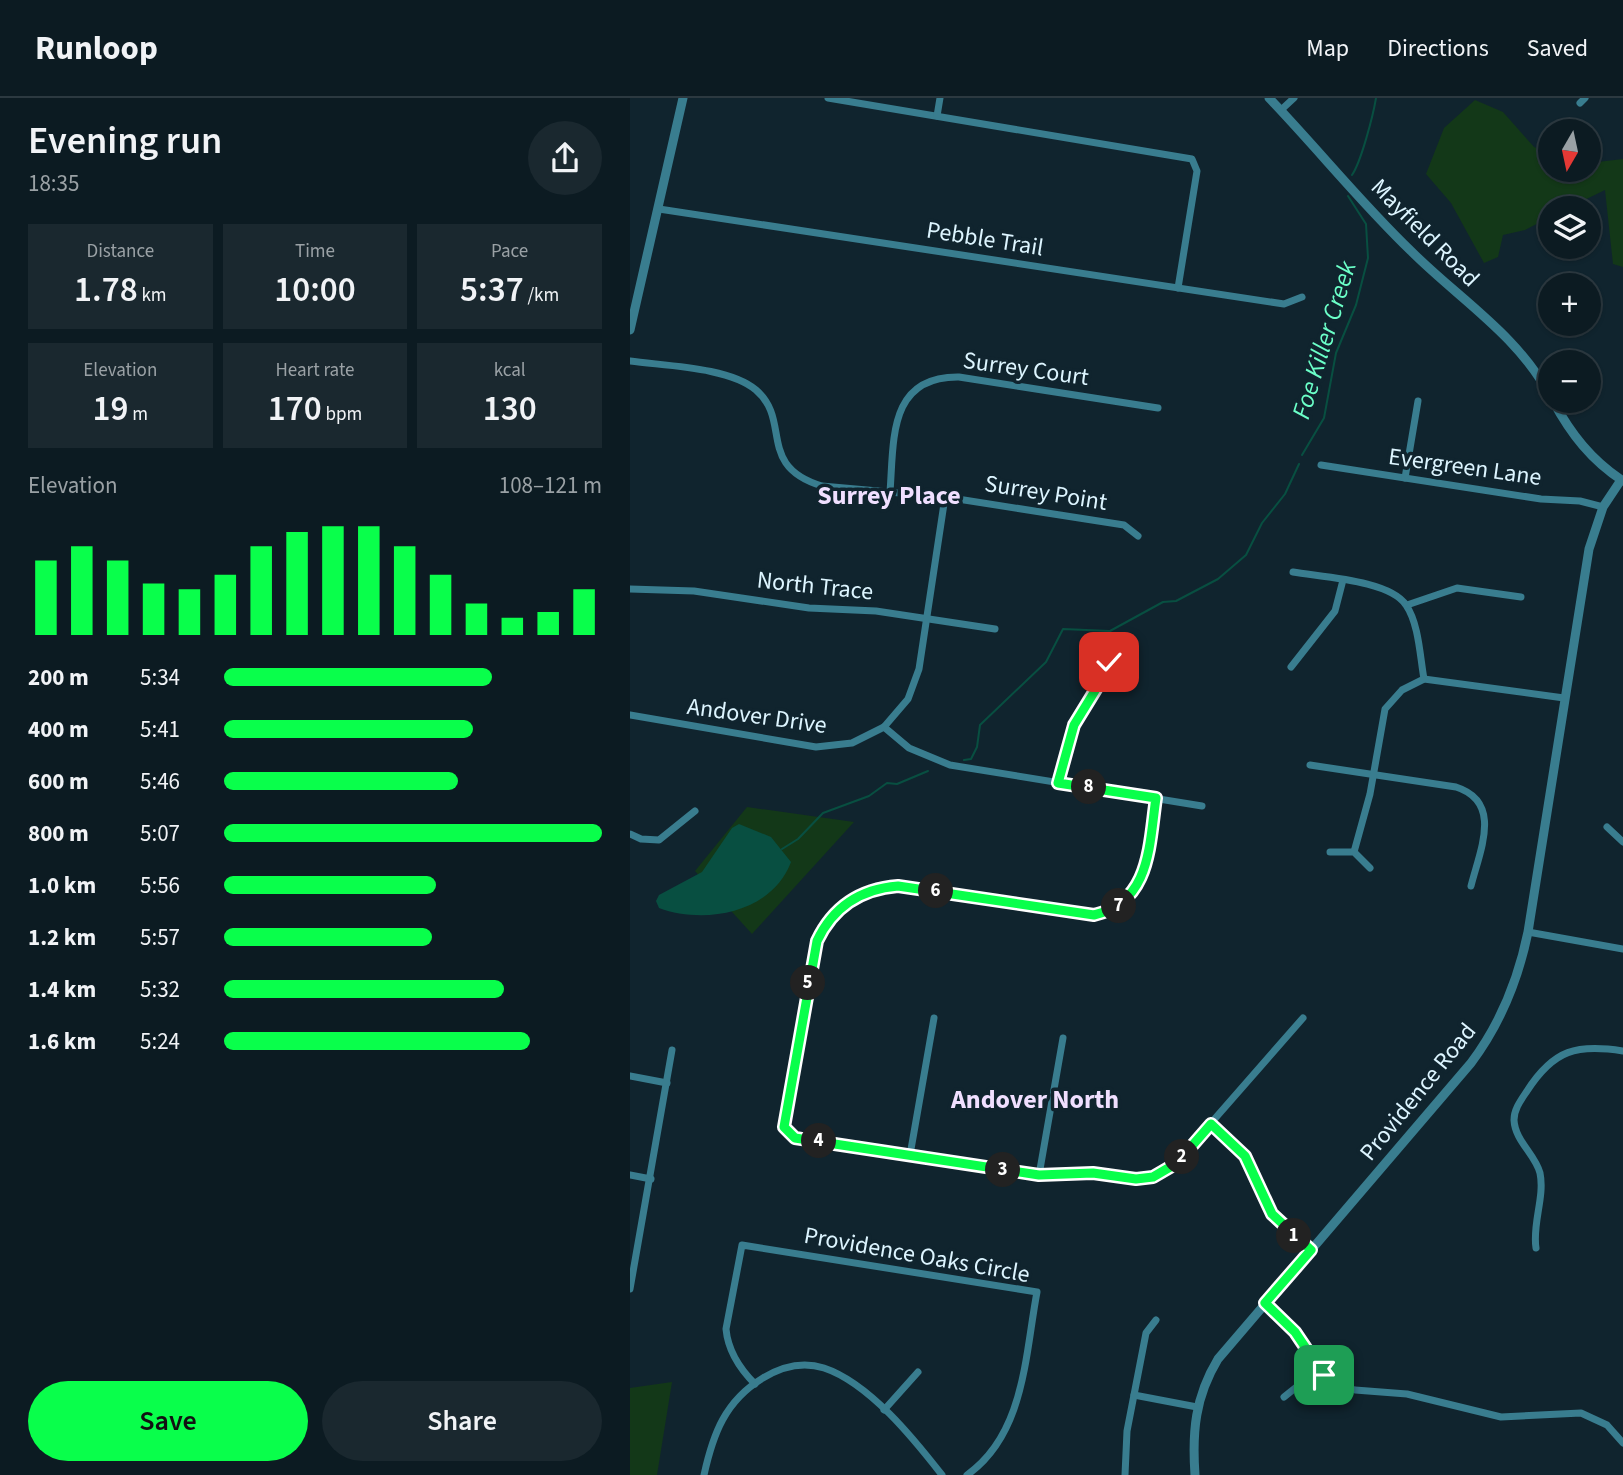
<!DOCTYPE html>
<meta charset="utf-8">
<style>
:root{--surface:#0c1b22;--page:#1a282f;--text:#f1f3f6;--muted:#9aa1a5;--line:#2c3940;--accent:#09ff4b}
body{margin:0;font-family:"Source Sans 3",sans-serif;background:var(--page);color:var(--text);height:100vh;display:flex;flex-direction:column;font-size:26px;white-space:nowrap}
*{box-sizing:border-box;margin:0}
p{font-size:23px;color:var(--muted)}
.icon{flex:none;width:38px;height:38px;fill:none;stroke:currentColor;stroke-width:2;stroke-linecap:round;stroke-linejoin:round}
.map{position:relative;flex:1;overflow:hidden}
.panel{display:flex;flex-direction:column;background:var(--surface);width:630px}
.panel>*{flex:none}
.needle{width:46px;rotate:189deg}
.fabs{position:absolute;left:908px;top:21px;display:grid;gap:14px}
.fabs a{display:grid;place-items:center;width:63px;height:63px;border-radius:50%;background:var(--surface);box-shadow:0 2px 5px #0004,0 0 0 2px var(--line);font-size:35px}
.pin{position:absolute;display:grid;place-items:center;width:60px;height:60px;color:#fff;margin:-30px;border-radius:14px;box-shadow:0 4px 10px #0006}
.km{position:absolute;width:35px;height:35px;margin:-18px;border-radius:50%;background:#222;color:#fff;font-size:19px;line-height:35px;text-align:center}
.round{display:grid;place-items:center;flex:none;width:74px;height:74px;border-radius:37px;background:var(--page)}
.overview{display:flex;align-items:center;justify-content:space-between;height:119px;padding:0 28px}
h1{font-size:38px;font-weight:600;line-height:52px}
.metrics{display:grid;grid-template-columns:repeat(3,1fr);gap:10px;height:119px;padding:7px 28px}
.metrics div{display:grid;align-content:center;border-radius:0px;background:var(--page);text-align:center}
.metrics b{font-size:35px;font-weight:600}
.metrics small{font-size:19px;font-weight:400}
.metrics p{font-size:19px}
.chart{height:196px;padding:14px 28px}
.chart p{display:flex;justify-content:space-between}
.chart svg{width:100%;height:126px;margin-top:7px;stroke:var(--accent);stroke-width:6}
.primary-button{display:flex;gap:14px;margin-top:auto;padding:14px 28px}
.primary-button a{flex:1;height:80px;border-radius:42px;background:var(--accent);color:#111;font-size:28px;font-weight:600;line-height:80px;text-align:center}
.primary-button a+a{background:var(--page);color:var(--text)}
ul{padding:0 28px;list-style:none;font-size:23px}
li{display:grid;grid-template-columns:112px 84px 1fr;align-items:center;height:52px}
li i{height:18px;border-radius:9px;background:var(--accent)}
header{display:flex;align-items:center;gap:42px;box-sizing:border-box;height:98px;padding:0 35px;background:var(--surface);border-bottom:2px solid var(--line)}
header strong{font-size:33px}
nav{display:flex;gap:38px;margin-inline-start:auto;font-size:24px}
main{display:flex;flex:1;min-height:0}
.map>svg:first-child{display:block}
</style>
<header>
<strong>Runloop</strong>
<nav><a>Map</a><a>Directions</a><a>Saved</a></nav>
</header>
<main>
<section class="panel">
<div class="overview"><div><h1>Evening run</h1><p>18:35</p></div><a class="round"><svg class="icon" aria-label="share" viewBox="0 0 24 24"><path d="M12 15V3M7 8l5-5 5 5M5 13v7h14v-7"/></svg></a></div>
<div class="metrics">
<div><p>Distance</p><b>1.78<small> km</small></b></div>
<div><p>Time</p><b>10:00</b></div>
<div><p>Pace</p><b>5:37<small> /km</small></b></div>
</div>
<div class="metrics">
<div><p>Elevation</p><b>19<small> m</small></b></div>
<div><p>Heart rate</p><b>170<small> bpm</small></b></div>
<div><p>kcal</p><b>130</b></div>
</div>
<div class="chart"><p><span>Elevation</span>108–121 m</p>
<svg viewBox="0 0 160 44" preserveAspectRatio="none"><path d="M5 44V18M15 44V13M25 44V18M35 44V26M45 44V28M55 44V23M65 44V13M75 44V8M85 44V6M95 44V6M105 44V13M115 44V23M125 44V33M135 44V38M145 44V36M155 44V28"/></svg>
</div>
<ul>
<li><b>200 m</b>5:34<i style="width:71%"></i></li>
<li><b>400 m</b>5:41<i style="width:66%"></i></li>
<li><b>600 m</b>5:46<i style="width:62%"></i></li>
<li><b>800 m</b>5:07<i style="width:100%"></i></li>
<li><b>1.0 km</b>5:56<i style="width:56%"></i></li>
<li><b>1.2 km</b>5:57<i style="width:55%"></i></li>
<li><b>1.4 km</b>5:32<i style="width:74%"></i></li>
<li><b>1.6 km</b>5:24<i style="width:81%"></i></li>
</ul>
<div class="primary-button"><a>Save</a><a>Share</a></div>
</section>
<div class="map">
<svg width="993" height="1377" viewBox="0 0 993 1377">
<rect width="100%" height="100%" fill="#10242e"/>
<g fill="#133818">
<polygon points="845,2 873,14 904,49 920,55 920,72 959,72 959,65 993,61 993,169 983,166 975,92 938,110 920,110 920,119 895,132 873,137 868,159 854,165 821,105 796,76 814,30"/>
<polygon points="117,709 224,724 122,836 65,773"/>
<polygon points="42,1284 27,1377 0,1377 0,1290"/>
</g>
<path fill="#084f41" d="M109 726 141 739 161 764C142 815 75 827 29 810L26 803 29 797 72 774 102 730Z"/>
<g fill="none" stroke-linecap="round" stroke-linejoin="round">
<g stroke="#084f41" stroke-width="2">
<path d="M722 77C731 64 743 18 746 0"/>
<polyline points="672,357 694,320 706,255 726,207 738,160 736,126 718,98"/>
<polyline points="334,662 341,661 347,649 350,627 416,564 433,531 480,533 533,504 546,503 588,481 616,457 632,425 655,396 669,366"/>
<polyline points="152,751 168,741 193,715 239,698 257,685 267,686 298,673"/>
</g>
<g stroke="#397d8f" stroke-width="7">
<polyline points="198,0 562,61 567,73 548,190"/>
<polyline points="950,5 955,0"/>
<polyline points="651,12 664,0"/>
<polyline points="307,18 310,0"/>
<polyline points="29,111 654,206 672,199"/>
<path d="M0 263C35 268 99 269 126 292 162 323 126 368 192 388L315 399 494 427 508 438"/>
<polyline points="691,367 911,401 950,403 973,409"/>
<polyline points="775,380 788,303"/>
<path d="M260 394C264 342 258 278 329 279L528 310"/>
<path d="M663 474C691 479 760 482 776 507 789 526 790 559 794 581"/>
<polyline points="0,491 64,493 179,510 246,513 365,531"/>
<polyline points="777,507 827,490 891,499"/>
<circle cx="485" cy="555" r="10"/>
<polyline points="661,569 705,513 713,482"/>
<polyline points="0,617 186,649 222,645 254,629 278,601 289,571 315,399"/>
<polyline points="254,629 279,650 320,667 572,708"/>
<path d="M680 667 826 689C873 704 850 752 841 788"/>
<polyline points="428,685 444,627 482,565"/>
<path d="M526 700C518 752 521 817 451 816 416 811 380 805 345 800 279 789 208 771 183 854L154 1023 156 1034 165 1039 409 1077 463 1075 514 1081 536 1073 546 1065 673 920"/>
<polyline points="977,729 993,744"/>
<polyline points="0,736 11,741 29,742 65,713"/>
<polyline points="700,754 724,754 740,770"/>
<polyline points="724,754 740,696 755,611 772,592 794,581 934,600"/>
<polyline points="898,834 993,851"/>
<polyline points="0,978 37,985"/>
<polyline points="581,1026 615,1058 642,1116 681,1152"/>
<polyline points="280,1057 304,920"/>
<polyline points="0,1077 21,1081"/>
<polyline points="409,1077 433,940"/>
<path d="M906 1150C902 1126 915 1099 910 1075 905 1056 885 1043 884 1022 884 1011 891 1002 897 993 924 951 947 946 993 953"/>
<polyline points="0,1191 42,952"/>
<polyline points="635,1205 665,1234 689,1271 708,1287 725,1292 777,1296 871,1319 951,1315 977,1327 993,1345"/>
<path d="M125 1286C109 1270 98 1253 96 1231L112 1147 407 1194C395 1257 395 1336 337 1377"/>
<polyline points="504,1297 567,1309"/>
<polyline points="654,1299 689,1271"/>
<polyline points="254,1312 288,1274"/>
<path d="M74 1377C83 1336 95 1303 133 1280 151 1269 172 1263 194 1270 239 1285 284 1341 312 1377"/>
<polyline points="495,1377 497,1333 516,1235 526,1222"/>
</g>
<g stroke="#397d8f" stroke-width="9">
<path d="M639 0C687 50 731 105 781 153 829 201 888 237 920 298"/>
<polyline points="0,232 53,0"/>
<path d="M923 303C941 336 961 362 993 383"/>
<path d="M565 1377C562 1334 565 1299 588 1261L841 965C871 925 888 883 898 834L959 451 973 409 991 382"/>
</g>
</g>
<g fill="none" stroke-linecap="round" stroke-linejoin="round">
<g stroke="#fff" stroke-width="14">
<path id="route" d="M479 564 482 565 444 627 428 685 526 700C519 747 521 804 464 817L268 788C230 791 203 809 187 843L154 1029 165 1040 409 1077 463 1075 506 1081 523 1079 547 1065 581 1026 615 1058 642 1116 681 1152 635 1205 665 1234 694 1277"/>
</g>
<use href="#route" stroke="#09ff4b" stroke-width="9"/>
</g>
<g text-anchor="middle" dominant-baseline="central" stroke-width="7" stroke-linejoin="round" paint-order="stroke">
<g font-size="24" fill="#ddf5ff" stroke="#10242e">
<text transform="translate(795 135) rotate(45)">Mayfield Road</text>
<text transform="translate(355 141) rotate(9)">Pebble Trail</text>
<text transform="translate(396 271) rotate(8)">Surrey Court</text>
<text transform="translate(835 369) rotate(8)">Evergreen Lane</text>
<text transform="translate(416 395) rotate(9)">Surrey Point</text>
<text transform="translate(185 488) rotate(6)">North Trace</text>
<text transform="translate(127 618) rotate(8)">Andover Drive</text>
<text transform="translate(788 994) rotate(-51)">Providence Road</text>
<text transform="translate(287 1157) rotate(10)">Providence Oaks Circle</text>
</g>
<g font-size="26" font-style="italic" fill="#6bffc8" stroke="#10242e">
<text transform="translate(694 242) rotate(-73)">Foe Killer Creek</text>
</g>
<g font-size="26" font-weight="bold" fill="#f0dfff" stroke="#10242e">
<text x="259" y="397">Surrey Place</text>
<text x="405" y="1001">Andover North</text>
</g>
</g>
</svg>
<div class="fabs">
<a><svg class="needle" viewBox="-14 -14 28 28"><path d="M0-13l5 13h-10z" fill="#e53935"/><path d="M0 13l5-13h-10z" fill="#9aa1a5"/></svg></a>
<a><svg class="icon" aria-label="layers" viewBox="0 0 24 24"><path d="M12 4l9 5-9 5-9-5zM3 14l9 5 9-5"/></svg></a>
<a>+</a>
<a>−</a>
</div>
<div class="pin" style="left:694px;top:1277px;background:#1e9e55"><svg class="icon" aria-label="arrive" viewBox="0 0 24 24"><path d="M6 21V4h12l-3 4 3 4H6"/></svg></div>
<div class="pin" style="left:479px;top:564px;background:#d93025"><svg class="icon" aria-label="check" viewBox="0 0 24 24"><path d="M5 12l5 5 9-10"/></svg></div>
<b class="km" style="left:664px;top:1138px">1</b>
<b class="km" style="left:552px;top:1059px">2</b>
<b class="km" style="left:373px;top:1072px">3</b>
<b class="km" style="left:189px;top:1043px">4</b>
<b class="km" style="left:178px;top:885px">5</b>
<b class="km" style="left:306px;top:793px">6</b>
<b class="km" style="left:489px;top:808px">7</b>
<b class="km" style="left:459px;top:689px">8</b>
</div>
</main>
